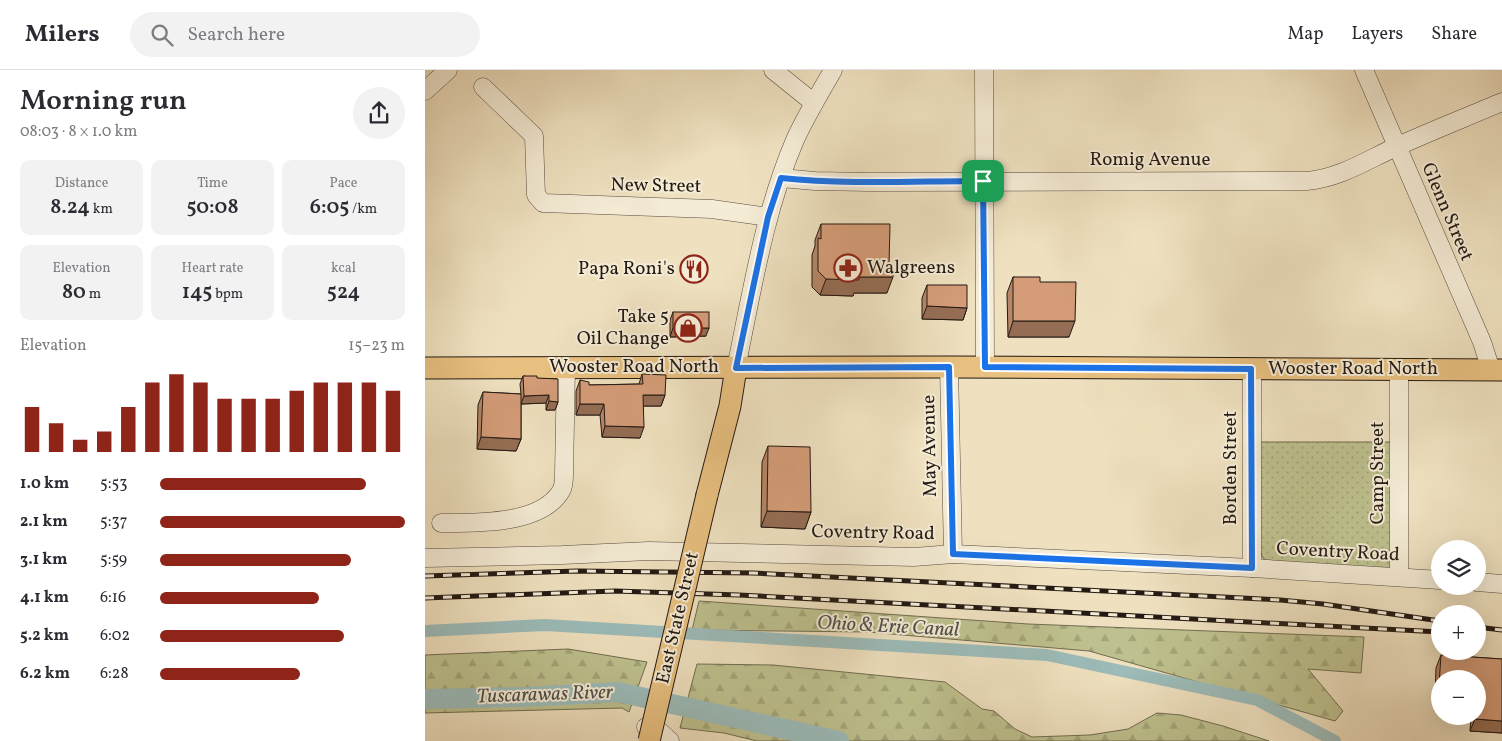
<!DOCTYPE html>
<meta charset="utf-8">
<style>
:root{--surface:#fff;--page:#f2f2f3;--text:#2b2b33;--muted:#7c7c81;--line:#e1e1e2;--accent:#8f2418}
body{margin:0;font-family:Vollkorn,serif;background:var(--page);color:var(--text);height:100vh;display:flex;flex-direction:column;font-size:19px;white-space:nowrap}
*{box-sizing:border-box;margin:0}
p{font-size:16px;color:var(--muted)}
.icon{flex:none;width:28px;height:28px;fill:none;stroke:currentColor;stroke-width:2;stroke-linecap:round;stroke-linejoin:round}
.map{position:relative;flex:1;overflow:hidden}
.sheet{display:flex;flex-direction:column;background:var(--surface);width:425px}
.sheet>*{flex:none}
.buttons{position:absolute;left:1006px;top:470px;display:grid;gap:10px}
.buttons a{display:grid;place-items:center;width:55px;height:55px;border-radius:50%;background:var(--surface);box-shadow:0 5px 20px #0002;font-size:25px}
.pin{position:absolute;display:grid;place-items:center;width:42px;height:42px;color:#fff;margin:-21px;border-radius:10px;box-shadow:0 2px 8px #0006}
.round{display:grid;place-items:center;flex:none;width:52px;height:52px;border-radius:26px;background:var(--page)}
.headline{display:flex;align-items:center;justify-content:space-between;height:85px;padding:0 20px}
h1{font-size:28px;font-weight:600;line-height:38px}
.stats{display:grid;grid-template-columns:repeat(3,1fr);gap:8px;height:85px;padding:5px 20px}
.stats div{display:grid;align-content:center;border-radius:10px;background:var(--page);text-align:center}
.stats b{font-size:21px;font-weight:600}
.stats small{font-size:14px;font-weight:400}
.stats p{font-size:14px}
.chart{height:140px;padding:10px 20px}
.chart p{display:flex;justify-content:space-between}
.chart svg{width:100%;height:90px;margin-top:5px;stroke:var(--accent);stroke-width:6}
ul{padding:0 20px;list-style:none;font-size:16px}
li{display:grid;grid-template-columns:80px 60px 1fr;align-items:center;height:38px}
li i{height:12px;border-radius:6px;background:var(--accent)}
header{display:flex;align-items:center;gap:30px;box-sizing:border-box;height:70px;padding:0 25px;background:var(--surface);border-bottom:1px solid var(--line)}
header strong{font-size:24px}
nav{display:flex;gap:28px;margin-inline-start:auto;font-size:18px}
.search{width:350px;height:45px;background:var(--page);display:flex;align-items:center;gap:12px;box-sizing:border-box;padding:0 18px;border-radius:28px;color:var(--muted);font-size:19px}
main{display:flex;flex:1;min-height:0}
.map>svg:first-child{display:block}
</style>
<header>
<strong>Milers</strong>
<div class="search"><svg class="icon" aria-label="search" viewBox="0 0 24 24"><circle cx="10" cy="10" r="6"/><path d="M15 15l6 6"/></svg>Search here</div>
<nav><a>Map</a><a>Layers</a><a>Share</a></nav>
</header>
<main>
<section class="sheet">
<div class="headline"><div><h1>Morning run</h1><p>08:03 · 8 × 1.0 km</p></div><a class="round"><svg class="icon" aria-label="share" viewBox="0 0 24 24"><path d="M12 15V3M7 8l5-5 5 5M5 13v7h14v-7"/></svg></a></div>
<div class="stats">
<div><p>Distance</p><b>8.24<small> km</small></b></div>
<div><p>Time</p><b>50:08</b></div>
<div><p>Pace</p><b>6:05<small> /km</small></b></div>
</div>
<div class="stats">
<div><p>Elevation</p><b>80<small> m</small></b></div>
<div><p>Heart rate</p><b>145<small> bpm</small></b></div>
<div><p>kcal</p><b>524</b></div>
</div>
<div class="chart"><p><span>Elevation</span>15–23 m</p>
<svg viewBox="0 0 160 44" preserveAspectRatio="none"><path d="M5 44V22M15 44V30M25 44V38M35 44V34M45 44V22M55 44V10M65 44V6M75 44V10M85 44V18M95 44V18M105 44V18M115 44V14M125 44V10M135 44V10M145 44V10M155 44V14"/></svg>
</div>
<ul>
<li><b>1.0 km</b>5:53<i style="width:84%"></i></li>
<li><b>2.1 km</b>5:37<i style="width:100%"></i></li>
<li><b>3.1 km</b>5:59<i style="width:78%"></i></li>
<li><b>4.1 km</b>6:16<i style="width:65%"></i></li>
<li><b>5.2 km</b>6:02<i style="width:75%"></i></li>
<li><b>6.2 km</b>6:28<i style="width:57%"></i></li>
</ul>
</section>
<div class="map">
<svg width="1077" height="671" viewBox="0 0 1077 671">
<defs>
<pattern id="grass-dots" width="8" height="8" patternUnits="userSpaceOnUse" patternTransform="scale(1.25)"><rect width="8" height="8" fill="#bec18f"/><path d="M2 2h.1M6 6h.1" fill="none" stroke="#a3a57a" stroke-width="1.8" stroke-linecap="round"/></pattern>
<pattern id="forest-firs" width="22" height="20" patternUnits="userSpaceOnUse" patternTransform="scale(1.25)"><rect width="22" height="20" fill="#bec18f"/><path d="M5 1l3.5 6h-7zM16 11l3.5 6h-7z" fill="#a3a57a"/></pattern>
</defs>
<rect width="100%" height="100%" fill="#efe1c0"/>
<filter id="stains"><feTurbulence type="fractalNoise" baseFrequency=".004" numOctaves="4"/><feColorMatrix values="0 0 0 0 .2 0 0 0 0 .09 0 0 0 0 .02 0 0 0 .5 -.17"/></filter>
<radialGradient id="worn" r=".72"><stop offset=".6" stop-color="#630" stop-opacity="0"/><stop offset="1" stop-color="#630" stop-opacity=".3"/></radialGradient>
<polygon fill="url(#grass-dots)" stroke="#706d51" points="831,372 971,372 970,495 962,499 846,493 838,488 835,481"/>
<g fill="url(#forest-firs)" stroke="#706d51">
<polygon points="274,531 603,554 939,567 936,603 883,599 918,641 910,651 664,581 443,562 267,560"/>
<polygon points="143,579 222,592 204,642 197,638 0,643 0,585"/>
<polygon points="272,594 348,595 520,612 557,639 569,641 590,659 607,667 665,665 703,659 732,643 756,645 798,656 844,671 332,671 299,663 255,658"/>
</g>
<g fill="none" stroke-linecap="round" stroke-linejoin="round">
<polyline stroke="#9cbcba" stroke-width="12" points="0,561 120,555 622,585 832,630 910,671"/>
<polyline stroke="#9cbcba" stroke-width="20" points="0,629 100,627 193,622 414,671"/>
<g stroke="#564b3e" stroke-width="19">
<g id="minor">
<polyline points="348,0 389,33"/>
<polyline points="559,0 560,297"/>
<polyline points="939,0 1057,272 1066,300"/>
<polyline points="58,17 109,66 111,125 118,133 287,139 343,147"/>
<polyline points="0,21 23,0"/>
<path d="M356 108 390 111 444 112 882 111C915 108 942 90 971 77 1006 61 1042 47 1077 32"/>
<polyline points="524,297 528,484"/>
<path d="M311 298C327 222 339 142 370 70 381 46 395 23 408 0"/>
<polyline points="827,299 827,498"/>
<path d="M16 453C50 453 116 455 136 421 139 416 139 410 139 405L141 297"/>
<polyline points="0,488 137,485 224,481 489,487 528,484 827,498 1015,510"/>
<polyline points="974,507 974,300"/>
<polyline points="1052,512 1077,514"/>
<polyline points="221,657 233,660 245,671"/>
</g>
</g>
<g stroke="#231913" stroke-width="23">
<g id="major">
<polyline points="0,298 524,297 1077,300"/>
<polyline points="282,425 305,336 311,298"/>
</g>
</g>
<use href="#minor" stroke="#f5ecd6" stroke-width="18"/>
<use href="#major" stroke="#e8c080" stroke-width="21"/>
<g stroke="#231913" stroke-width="5">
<g id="rail">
<polyline points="0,506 152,501 328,503 855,530 898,534 1015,551"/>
<polyline points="0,528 190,521 314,525 1015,562"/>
<polyline points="1052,557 1077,560"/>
</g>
</g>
<use href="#rail" stroke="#f5ecd6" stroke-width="3" stroke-dasharray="9" stroke-linecap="butt"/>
<g stroke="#231913" stroke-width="23" stroke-linecap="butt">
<polyline id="major-bridge" points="224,671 282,425"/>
</g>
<use href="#major-bridge" stroke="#e8c080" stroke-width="21"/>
</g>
<g fill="#b68667" stroke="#231913">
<polygon points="396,154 462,223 429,223 428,226 395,225 387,217 387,185 390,176 390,170"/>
<polygon points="588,207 615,212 644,267 583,267 582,223"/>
<polygon points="502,215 542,238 538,250 497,249 497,228"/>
<polygon points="248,242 281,266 245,267 245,250"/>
<polygon points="217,304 240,325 236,336 218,336 215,368 177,367 175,345 151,345 151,321 155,310 164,315 214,314"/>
<polygon points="98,306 112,308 133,332 130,340 121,340 121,333 96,334 96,369 91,381 52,379 53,335 58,322 96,324 95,314"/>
<polygon points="343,376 386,442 380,459 336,457 337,392"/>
<polygon points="1016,585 1077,589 1077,663 1045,661 1046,646 1052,646 1052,609 1015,609 1015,627 1010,627 1011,598"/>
</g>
<g fill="#946d54" stroke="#231913">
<polygon points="434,207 468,207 462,223 429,223 428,226 395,225 401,209"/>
<polygon points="502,236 542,238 538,250 497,249"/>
<polygon points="588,251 650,251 644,267 583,267"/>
<polygon points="248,258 284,258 281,266 245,267"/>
<polygon points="124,325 121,333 96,334 99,326"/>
<polygon points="218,325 240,325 236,336 214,336"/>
<polygon points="124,331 133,332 130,340 121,340"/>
<polygon points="155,334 179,334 175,345 151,345"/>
<polygon points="180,356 219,357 215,368 177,367"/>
<polygon points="56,367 96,369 91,381 52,379"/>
<polygon points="342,441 386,442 380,459 336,457"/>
<polygon points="1014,615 1015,615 1015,627 1010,627"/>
<polygon points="1050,649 1077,651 1077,663 1045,661"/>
</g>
<g fill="#d49c78" stroke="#231913">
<polygon points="396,154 465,154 464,195 468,195 468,207 434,207 434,210 401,209 393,201 393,168 396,169"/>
<polygon points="588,207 615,207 615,212 651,212 650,251 588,251"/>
<polygon points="502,215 542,215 542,238 502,236"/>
<rect x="248" y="242" width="36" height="16"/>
<polygon points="217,304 241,305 240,325 218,325 219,357 180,356 179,334 155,334 155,310 164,312 164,315 218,314"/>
<polygon points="98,306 112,306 112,308 133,309 133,332 124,331 124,325 99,326"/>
<polygon points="58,322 96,324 96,369 56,367"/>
<polygon points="343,376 385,377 386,442 342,441"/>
<polygon points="1016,585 1077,589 1077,651 1050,649 1050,646 1052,646 1052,609 1015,609 1015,615 1014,615"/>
</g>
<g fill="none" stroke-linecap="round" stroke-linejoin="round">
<g stroke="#fff" stroke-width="10">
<path id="route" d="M356 108C423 115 491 111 558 111L560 297 826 299 827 498 528 484 524 297 311 298 343 147Z"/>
</g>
<use href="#route" stroke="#1a73e8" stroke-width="6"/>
</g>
<defs>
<g id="pharmacy-ring" transform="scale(1.4375)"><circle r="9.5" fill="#f5ecd6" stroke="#8f2418" stroke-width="1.5"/><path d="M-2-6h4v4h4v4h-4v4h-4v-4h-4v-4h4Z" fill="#8f2418"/></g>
<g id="restaurant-ring" transform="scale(1.4375)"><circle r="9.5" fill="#f5ecd6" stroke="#8f2418" stroke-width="1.5"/><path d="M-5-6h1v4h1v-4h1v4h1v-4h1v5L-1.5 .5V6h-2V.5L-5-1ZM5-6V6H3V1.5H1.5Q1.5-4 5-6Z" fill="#8f2418"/></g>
<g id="shop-ring" transform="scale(1.4375)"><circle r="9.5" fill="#f5ecd6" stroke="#8f2418" stroke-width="1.5"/><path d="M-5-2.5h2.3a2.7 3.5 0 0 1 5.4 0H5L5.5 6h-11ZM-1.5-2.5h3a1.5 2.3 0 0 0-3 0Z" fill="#8f2418"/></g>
</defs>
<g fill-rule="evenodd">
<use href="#pharmacy-ring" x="423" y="198"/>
<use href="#restaurant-ring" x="269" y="199"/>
<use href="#shop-ring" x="263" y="258"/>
</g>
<g text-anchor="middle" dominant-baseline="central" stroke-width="4" stroke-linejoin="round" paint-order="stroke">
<g font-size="19" fill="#231913" stroke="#f5ecd6">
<text x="725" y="90">Romig Avenue</text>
<text transform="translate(231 116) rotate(1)">New Street</text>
<text transform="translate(1022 142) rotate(67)">Glenn Street</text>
<text x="209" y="297">Wooster Road North</text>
<text x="928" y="299">Wooster Road North</text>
<text transform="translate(505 376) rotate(-91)">May Avenue</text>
<text transform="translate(806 398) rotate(-90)">Borden Street</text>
<text transform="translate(953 403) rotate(-90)">Camp Street</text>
<text transform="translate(448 463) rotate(1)">Coventry Road</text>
<text transform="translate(913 482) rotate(3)">Coventry Road</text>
<text transform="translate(253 548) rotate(-77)">East State Street</text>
</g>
<g font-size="19" fill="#231913" stroke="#f5ecd6" text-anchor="end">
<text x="442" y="198" text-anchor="start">Walgreens</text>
<text x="250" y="199">Papa Roni's</text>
<text x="244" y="247">Take 5<tspan x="244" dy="22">Oil Change</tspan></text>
</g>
<g font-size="20" font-style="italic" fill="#4d524d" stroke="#f5ecd6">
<text transform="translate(463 557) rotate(3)">Ohio &amp; Erie Canal</text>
<text transform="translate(120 625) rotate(-2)">Tuscarawas River</text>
</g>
</g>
<rect width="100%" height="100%" filter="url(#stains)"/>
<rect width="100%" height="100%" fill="url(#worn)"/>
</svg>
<div class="buttons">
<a><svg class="icon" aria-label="layers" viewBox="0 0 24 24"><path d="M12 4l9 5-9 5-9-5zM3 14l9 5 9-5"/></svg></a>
<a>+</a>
<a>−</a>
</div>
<div class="pin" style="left:558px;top:111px;background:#1e9e55"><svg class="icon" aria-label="arrive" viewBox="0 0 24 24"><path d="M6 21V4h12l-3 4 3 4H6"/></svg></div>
</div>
</main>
